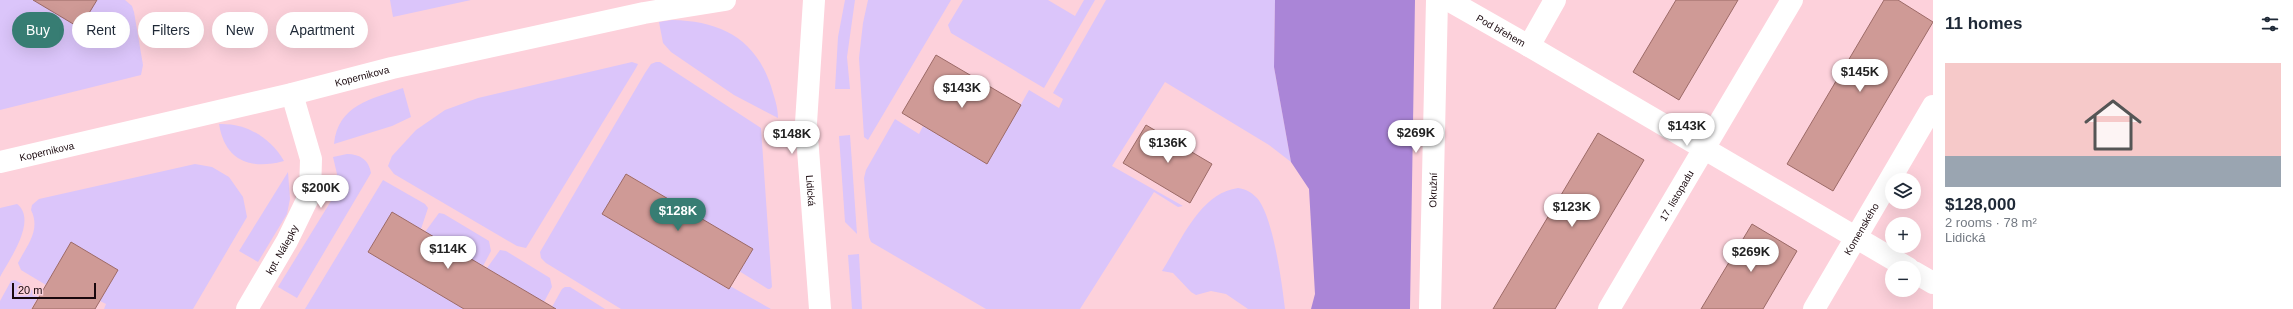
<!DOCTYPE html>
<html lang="en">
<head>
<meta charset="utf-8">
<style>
  :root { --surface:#fff; --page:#f2f2f3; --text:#1f2937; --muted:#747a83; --accent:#377d73 }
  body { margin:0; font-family:Arial,sans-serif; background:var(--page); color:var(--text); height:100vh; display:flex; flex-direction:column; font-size:15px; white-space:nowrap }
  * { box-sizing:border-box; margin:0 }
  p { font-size:13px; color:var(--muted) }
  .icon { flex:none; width:22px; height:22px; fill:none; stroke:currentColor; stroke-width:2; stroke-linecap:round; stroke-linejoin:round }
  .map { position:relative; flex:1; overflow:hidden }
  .drawer { display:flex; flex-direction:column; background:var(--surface); width:360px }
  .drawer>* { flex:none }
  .banner { position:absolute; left:12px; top:12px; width:380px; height:36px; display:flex; gap:8px }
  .buttons { position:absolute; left:1885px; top:173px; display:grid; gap:8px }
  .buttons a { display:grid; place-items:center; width:36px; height:36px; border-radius:50%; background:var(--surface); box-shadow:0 4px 16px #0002; font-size:20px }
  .scale { position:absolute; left:12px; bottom:10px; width:84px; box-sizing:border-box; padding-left:4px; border:2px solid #19080d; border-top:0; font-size:11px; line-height:14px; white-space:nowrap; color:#19080d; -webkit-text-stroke:3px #fdd1db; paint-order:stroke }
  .price { position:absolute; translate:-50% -34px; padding:0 9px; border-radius:14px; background:#fff; color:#222; font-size:13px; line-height:26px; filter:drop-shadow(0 1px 2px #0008) }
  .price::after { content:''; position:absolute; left:50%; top:24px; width:12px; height:9px; margin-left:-6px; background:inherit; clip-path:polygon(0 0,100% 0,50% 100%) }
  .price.on { background:var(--accent); color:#fff }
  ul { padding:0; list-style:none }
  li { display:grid; align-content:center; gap:8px; height:212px; padding:0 12px }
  li span { display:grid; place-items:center; height:124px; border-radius:0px; color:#555 }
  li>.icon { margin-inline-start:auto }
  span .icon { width:72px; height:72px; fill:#fffc; stroke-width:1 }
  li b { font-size:17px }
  h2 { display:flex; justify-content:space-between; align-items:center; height:48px; padding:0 12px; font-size:17px }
  .pill { padding:0 14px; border-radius:18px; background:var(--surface); box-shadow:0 4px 16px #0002; font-size:14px; line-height:36px }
  .pill.on { background:var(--accent); color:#fff }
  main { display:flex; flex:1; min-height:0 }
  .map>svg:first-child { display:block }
  .green { fill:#dbc5fa }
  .forest { fill:#aa85d7 }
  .building { fill:#cf9a96; stroke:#9c6a67 }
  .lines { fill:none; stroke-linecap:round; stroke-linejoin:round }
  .minor { stroke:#fff; stroke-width:22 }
  .tertiary { stroke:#fff; stroke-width:22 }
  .labels { text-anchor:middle; stroke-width:3; stroke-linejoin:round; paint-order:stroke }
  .street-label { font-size:10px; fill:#19080d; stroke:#fdd1db }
</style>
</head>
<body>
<main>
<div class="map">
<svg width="1933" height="309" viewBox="0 0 1933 309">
  <rect width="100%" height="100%" fill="#fdd1db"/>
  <g class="green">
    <path d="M0 0H125L132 6 134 12 143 65 141 75 0 110Z"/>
    <path d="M390 0H471L393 17Z"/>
    <path d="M845 0H855L847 57 850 89H835L838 37Z"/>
    <path d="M868 0H951L868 140 864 137 859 58 863 23Z"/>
    <path d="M963 0H1048L1075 16 1084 0H1095L1044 88 951 33 948 25Z"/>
    <path d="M1106 0H1275L1274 67 1291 162 1269 145 1165 82 1112 166 1183 206 1178 207 1154 192 1080 309H986L871 242 869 237 864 178 866 170 895 119 919 134 923 126 987 164 1029 90 1059 108 1063 99 1053 93Z"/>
    <path d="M672 20C720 21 755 38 771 86 774 97 778 106 778 118L734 95 671 52 663 43 659 22Z"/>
    <path d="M632 62 638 64 636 68 526 248 517 246 394 174 388 166 392 156 416 130 445 110 478 98Z"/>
    <path d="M656 62H660L761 128 772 287 770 289H768L739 271 752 249 627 174 603 214 728 289 730 286 771 309H621L546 263 541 258 540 252 645 73 651 64Z"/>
    <path d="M403 88 411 117 392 126 334 144C338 105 371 99 403 88Z"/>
    <path d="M219 124C246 123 270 137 284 161 250 170 225 161 219 124Z"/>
    <path d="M850 135 857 234 845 222 839 136Z"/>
    <path d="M347 154C360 154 369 160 371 173L297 298 278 287 331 201 337 174 333 157Z"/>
    <path d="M195 164 212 167 229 177 243 197 247 217 193 309H104L106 304 100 301 118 270 71 242 46 285 21 270 18 263C27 245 41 230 31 210L32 205 39 199Z"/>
    <path d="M288 172 290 199 287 214 258 262 239 251Z"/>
    <path d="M383 180 425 204 428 208 421 229 392 212 368 252 464 309H305Z"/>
    <path d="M1238 188C1246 189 1251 192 1257 198 1273 216 1282 283 1285 309H1248L1226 294 1211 291 1196 295 1191 292 1173 273 1162 271C1181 241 1200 193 1238 188Z"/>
    <path d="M17 204C38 220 9 260 0 277V208Z"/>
    <path d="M439 213 444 214 489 241 491 251 483 266 425 232Z"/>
    <path d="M500 250 506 251 550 278 552 287 544 302 487 268Z"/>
    <path d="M859 254 862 309H852L848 255Z"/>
    <path d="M15 280 37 293 36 295 38 297 31 309H0V301L11 281Z"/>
    <path d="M565 287H570L605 309H556L552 307 562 289Z"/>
  </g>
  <path class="forest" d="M1275 0H1415L1410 309H1311L1315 294 1309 189 1291 162 1274 67Z"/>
  <g class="building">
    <path d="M33 0H97L80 28Z"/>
    <path d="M1676 0H1738L1679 100 1633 72Z"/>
    <path d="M1884 0H1898L1933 22 1833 191 1787 164Z"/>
    <path d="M936 55 1021 105 987 164 902 113Z"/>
    <path d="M1146 125 1212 164 1190 203 1123 163Z"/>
    <path d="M1598 133 1644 160 1555 309H1493Z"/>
    <path d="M626 174 753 249 729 289 602 214Z"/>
    <path d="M392 212 483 266 556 309H464L368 252Z"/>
    <path d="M1752 224 1797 251 1763 309H1701Z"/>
    <path d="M71 242 118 270 95 309H32Z"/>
  </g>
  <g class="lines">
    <g class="minor">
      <path id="s1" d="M1448 0 1529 46 1555 0"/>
      <path d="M1529 46 1908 268"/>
      <path id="s2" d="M0 162 292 94 392 68 644 13 725 0"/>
      <path d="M1914 272 1933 283"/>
      <path id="s3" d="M247 309 287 241 310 194 311 159 292 94"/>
      <path id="s4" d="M1430 309 1437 0"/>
      <path id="s5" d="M1609 309 1792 0"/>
      <path id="s6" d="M1814 309 1933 106"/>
    </g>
    <path class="tertiary" id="s7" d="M814 0 806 123 820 309"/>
  </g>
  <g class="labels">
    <g class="street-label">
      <text dy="4" stroke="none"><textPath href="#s1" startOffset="61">Pod břehem</textPath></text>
      <text dy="4" stroke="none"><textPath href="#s2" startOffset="372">Kopernikova</textPath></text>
      <text dy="4" stroke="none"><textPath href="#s2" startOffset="48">Kopernikova</textPath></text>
      <text dy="4" stroke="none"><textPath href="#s7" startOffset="191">Lidická</textPath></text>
      <text dy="4" stroke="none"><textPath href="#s4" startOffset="119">Okružní</textPath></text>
      <text dy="4" stroke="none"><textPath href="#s5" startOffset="132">17. listopadu</textPath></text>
      <text dy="4" stroke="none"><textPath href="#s6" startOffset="93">Komenského</textPath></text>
      <text dy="4" stroke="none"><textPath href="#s3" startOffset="69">kpt. Nálepky</textPath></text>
    </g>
  </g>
</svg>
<div class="buttons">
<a><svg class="icon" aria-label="layers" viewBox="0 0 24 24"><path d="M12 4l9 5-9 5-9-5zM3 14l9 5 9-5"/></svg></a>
<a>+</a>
<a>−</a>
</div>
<div class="scale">20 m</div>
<b class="price" style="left:1860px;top:93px">$145K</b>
<b class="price" style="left:962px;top:109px">$143K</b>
<b class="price" style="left:1687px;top:147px">$143K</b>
<b class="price" style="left:1416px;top:154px">$269K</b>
<b class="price" style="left:792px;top:155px">$148K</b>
<b class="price" style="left:1168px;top:164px">$136K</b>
<b class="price" style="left:321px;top:209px">$200K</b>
<b class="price" style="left:1572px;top:228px">$123K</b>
<b class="price on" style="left:678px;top:232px">$128K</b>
<b class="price" style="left:448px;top:270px">$114K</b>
<b class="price" style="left:1751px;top:273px">$269K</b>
<div class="banner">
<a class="pill on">Buy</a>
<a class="pill">Rent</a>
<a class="pill">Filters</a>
<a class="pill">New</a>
<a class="pill">Apartment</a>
</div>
</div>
<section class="drawer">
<h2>11 homes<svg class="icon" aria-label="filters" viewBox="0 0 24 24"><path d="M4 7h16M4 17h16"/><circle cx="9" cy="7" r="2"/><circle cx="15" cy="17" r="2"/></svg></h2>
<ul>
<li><span style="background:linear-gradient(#f6c9c9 75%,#9aa5b1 0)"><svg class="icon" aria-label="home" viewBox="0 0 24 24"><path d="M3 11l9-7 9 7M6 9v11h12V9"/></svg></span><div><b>$128,000</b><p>2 rooms · 78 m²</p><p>Lidická</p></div></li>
</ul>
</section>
</main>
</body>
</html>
